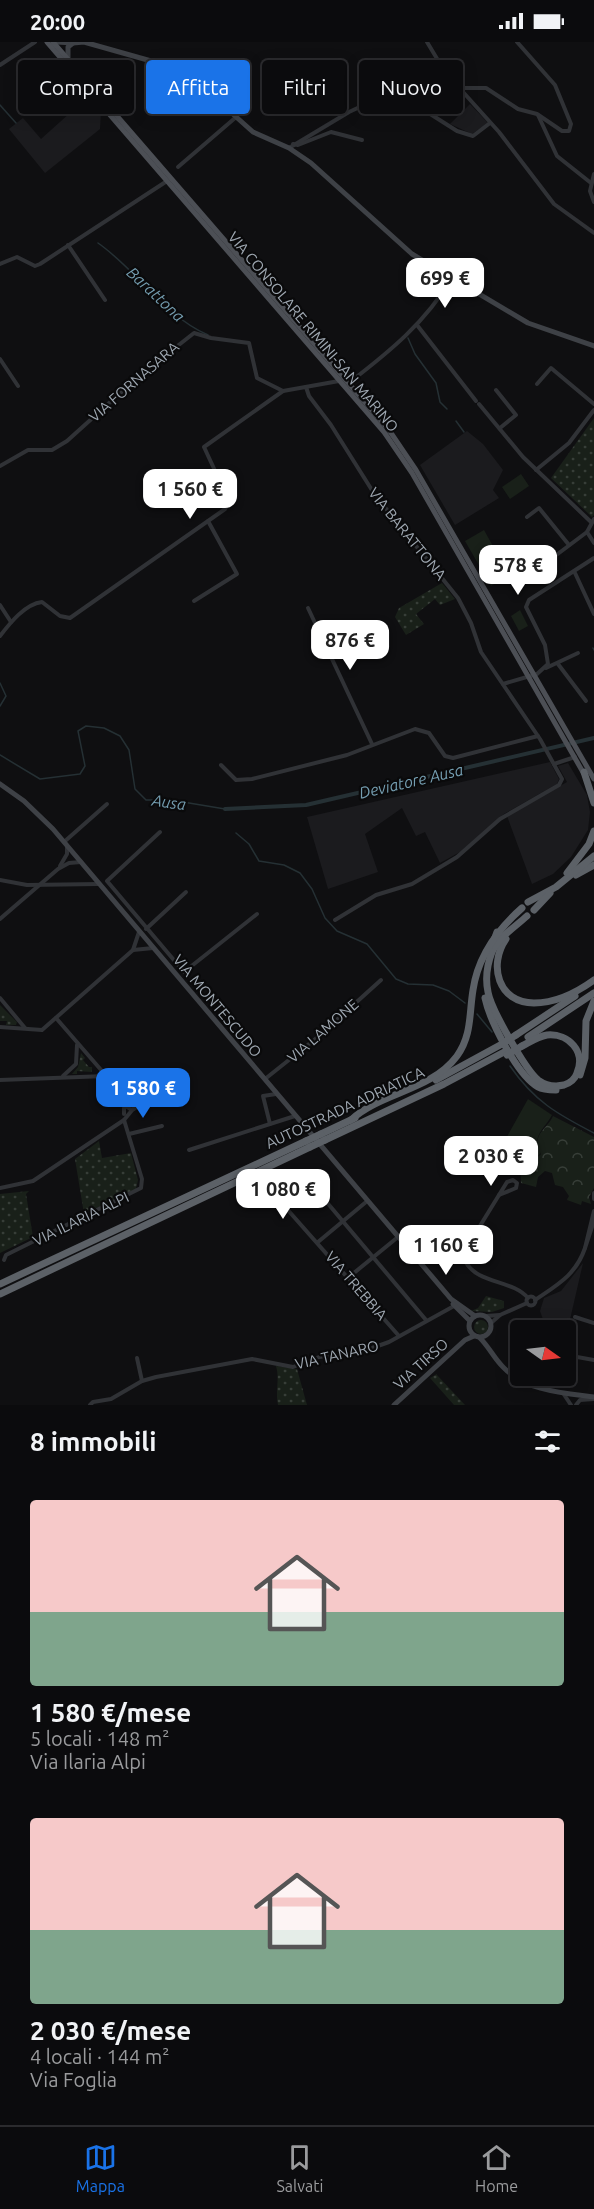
<!DOCTYPE html>
<html lang="it">
<head>
<meta charset="utf-8">
<style>
  :root { --surface:#0b0b0d; --page:#19191b; --text:#f1f3f6; --muted:#9a9b9d; --line:#2b2b2e; --accent:#1a73e8 }
  body { margin:0; font-family:Ubuntu,sans-serif; background:var(--page); color:var(--text); height:100vh; display:flex; flex-direction:column; font-size:22px; white-space:nowrap }
  * { box-sizing:border-box; margin:0 }
  p { font-size:20px; color:var(--muted) }
  .icon { flex:none; width:33px; height:33px; fill:none; stroke:currentColor; stroke-width:2; stroke-linecap:round; stroke-linejoin:round }
  .map { position:relative; height:1363px; overflow:hidden }
  .drawer { display:flex; flex-direction:column; background:var(--surface); flex:1 }
  .drawer>* { flex:none }
  .top-card { position:absolute; left:18px; top:18px; width:558px; height:54px; display:flex; gap:12px }
  .needle { width:39px; rotate:104deg }
  .buttons { position:absolute; left:510px; top:1278px; display:grid; gap:12px }
  .buttons a { display:grid; place-items:center; width:66px; height:66px; border-radius:6px; background:var(--surface); box-shadow:0 3px 15px #0003,0 0 0 2px var(--line); font-size:30px }
  .price { position:absolute; translate:-50% -51px; padding:0 14px; border-radius:12px; background:#fff; color:#222; font-size:20px; line-height:39px; filter:drop-shadow(0 2px 3px #0008) }
  .price::after { content:''; position:absolute; left:50%; top:36px; width:18px; height:14px; margin-left:-9px; background:inherit; clip-path:polygon(0 0,100% 0,50% 100%) }
  .price.on { background:var(--accent); color:#fff }
  ul { padding:0; list-style:none }
  li { display:grid; align-content:center; gap:12px; height:318px; padding:0 30px }
  li span { display:grid; place-items:center; height:186px; border-radius:6px; color:#555 }
  li>.icon { margin-inline-start:auto }
  span .icon { width:108px; height:108px; fill:#fffc; stroke-width:1 }
  li b { font-size:26px }
  h2 { display:flex; justify-content:space-between; align-items:center; height:72px; padding:0 30px; font-size:26px }
  .tag { padding:0 21px; border-radius:6px; background:var(--surface); box-shadow:0 3px 15px #0003,0 0 0 2px var(--line); font-size:21px; line-height:54px }
  .tag.on { background:var(--accent); color:#fff }
  .status { display:flex; justify-content:space-between; align-items:center; height:42px; padding:0 30px; background:var(--surface); direction:ltr }
  .status svg { height:16px; fill:currentColor }
  .menu { display:flex; justify-content:space-around; align-items:center; height:84px; border-top:2px solid var(--line); background:var(--surface); font-size:16px; color:var(--muted) }
  .menu a { display:grid; justify-items:center; gap:3px }
  .menu .on { color:var(--accent) }
  .map>svg:first-child { display:block }
  .built { fill:#1b1b1e }
  .grass { fill:url(#grass-dots) }
  .park { fill:url(#park-crowns) }
  .garden { fill:#192019 }
  .lines { fill:none; stroke-linecap:round; stroke-linejoin:round }
  .stream { stroke:#253034; stroke-width:1.5 }
  .canal { stroke:#253034; stroke-width:4 }
  .street { stroke:#303236; stroke-width:4 }
  .secondary { stroke:#3e4146; stroke-width:5 }
  .primary { stroke:#4c4f55; stroke-width:5 }
  .highway { stroke:#5c6167; stroke-width:7 }
  .highway-bridge { stroke:#5c6167; stroke-width:7 }
  .labels { text-anchor:middle; stroke-width:4.5; stroke-linejoin:round; paint-order:stroke }
  .street-label { font-size:15px; fill:#9fa8b2; stroke:#0a0a0b }
  .water-label { font-size:16px; font-style:italic; fill:#749db0; stroke:#0a0a0b }
</style>
</head>
<body>
<div class="status"><b>20:00</b><svg viewBox="0 0 49 12"><path d="M0 12V9h3v3zM5 12V6h3v6zM10 12V3h3v9zM15 12V0h3v12zM26 1h20v11H26zM47 4h2v5h-2z"/></svg></div>
<div class="map">
<svg width="594" height="1363" viewBox="0 0 594 1363">
  <defs>
    <pattern id="grass-dots" width="8" height="8" patternUnits="userSpaceOnUse" patternTransform="scale(1.5)"><rect width="8" height="8" fill="#192019"/><path d="M2 2h.1M6 6h.1" fill="none" stroke="#373e38" stroke-width="1.8" stroke-linecap="round"/></pattern>
    <pattern id="park-crowns" width="20" height="18" patternUnits="userSpaceOnUse" patternTransform="scale(1.5)"><rect width="20" height="18" fill="#192019"/><path d="M2 6a3 3 0 1 1 6 0M12 15a3 3 0 1 1 6 0" fill="none" stroke="#373e38"/></pattern>
  </defs>
  <rect width="100%" height="100%" fill="#0f0f11"/>
  <g class="built">
    <path d="M92 60 101 70 100 87 45 131 9 87 23 76 41 97 80 62 84 67Z"/>
    <path d="M470 62 488 81 472 92 450 82Z"/>
    <path d="M467 389 483 402 503 428 493 448 499 456 455 483 420 423Z"/>
    <path d="M550 720 559 737 557 742 504 772 460 810 440 821 425 790 416 794 402 766 365 792 378 830 328 847 307 775Z"/>
    <path d="M568 721 587 753 590 770 588 788 571 815 553 832 532 842 507 774 567 740 558 724Z"/>
    <path d="M583 1221 566 1295V1288H542L545 1283 540 1269 544 1256 561 1249Z"/>
  </g>
  <g class="grass">
    <path d="M594 376V473L592 475 551 436Z"/>
    <path d="M442 541 455 557 440 563 435 557 416 572 424 582 406 593 395 575 399 566Z"/>
    <path d="M0 963 17 980 16 983H6L7 979H0Z"/>
    <path d="M81 1011 85 1016 83 1018 89 1025H92V1030L77 1029V1032H72L78 1025Z"/>
    <path d="M99 1099 102 1116 131 1111 138 1138 136 1147 84 1172 75 1117Z"/>
    <path d="M29 1149 26 1152 33 1195 0 1211V1152Z"/>
    <path d="M486 1254 504 1259V1266L492 1270 471 1269 478 1266Z"/>
    <circle cx="481" cy="1285" r="7"/>
    <path d="M276 1324 297 1327 307 1363H278C275 1349 280 1337 276 1324Z"/>
    <path d="M437 1332V1333L465 1363H454L430 1336Z"/>
  </g>
  <path class="park" d="M553 1074 594 1095V1146L589 1155 591 1162 582 1159 581 1163 567 1158 569 1154 563 1145 555 1143 552 1131 545 1129 538 1135 536 1145 521 1141 520 1119 528 1124 541 1112C530 1092 548 1087 553 1074Z"/>
  <g class="garden">
    <path d="M521 432 529 444 510 457 502 445Z"/>
    <path d="M484 488 509 533 491 544 465 499Z"/>
    <path d="M520 568 528 584 519 589 511 574Z"/>
    <path d="M528 1057 552 1073C546 1085 530 1095 541 1111L528 1123 500 1107Z"/>
  </g>
  <g class="lines">
    <g class="stream">
      <path d="M0 63 16 81"/>
      <path d="M98 201C137 228 164 274 208 293"/>
      <path d="M408 296 415 312 436 341 440 360 447 367"/>
      <path d="M456 379 464 390"/>
      <path d="M593 606 594 608"/>
      <path d="M0 641 6 654 0 664"/>
      <path d="M0 713 40 737 80 732 85 724 78 689 86 684 104 686 120 694 129 708 135 747 146 758H171L225 767"/>
      <path d="M236 791 249 802 259 819 284 823 300 831 312 847 325 876 337 889 367 902 396 937 408 942 433 943 449 949 465 961"/>
      <path d="M477 972 492 990"/>
      <path d="M510 1024C534 1059 557 1072 594 1091"/>
    </g>
    <path class="canal" d="M225 767 306 763 594 696"/>
    <g class="street">
      <path d="M427 0 445 30 499 90 554 162 594 191"/>
      <path d="M0 23 35 0"/>
      <path d="M391 24 394 49 457 89 473 94 490 81"/>
      <path d="M459 46H486L518 67 537 72 562 89H569L571 82 555 43 517 0"/>
      <path d="M538 73 557 114 591 141"/>
      <path d="M293 102 298 103 331 90 362 98"/>
      <path d="M289 106 349 70 394 49"/>
      <path d="M178 125 235 76"/>
      <path d="M594 132 590 149 594 160"/>
      <path d="M68 203 105 258"/>
      <path d="M0 222 17 215 35 224 40 222 167 139"/>
      <path d="M417 283 476 359"/>
      <path d="M0 317 18 344"/>
      <path d="M346 339 350 340C389 310 426 280 451 237"/>
      <path d="M537 342 551 326 594 362"/>
      <path d="M306 345 309 354 331 383 375 453 458 556 471 581 481 610 540 697 562 737 559 743 500 777 457 815 412 842 376 853 335 878"/>
      <path d="M496 348 516 373 500 386"/>
      <path d="M479 362 523 415 591 480"/>
      <path d="M0 424 28 408H52L67 399 138 335 194 291 211 296 249 301 257 336 283 349"/>
      <path d="M536 428 569 401 594 368"/>
      <path d="M527 475 539 466 569 503"/>
      <path d="M594 477 587 490 594 501"/>
      <path d="M555 514 587 490"/>
      <path d="M575 531 594 572"/>
      <path d="M194 559 237 532 208 479"/>
      <path d="M0 563 11 580"/>
      <path d="M308 566 372 702"/>
      <path d="M0 594C10 581 25 562 42 560L60 574 70 576 225 467 229 459 204 405 283 349 339 339"/>
      <path d="M558 622 586 659"/>
      <path d="M546 626 578 611"/>
      <path d="M503 642 537 632 548 622 545 603 526 565 529 558 594 516"/>
      <path d="M554 722 575 715"/>
      <path d="M221 723 236 738 252 737 347 713 415 687 429 691 445 714 453 716 538 694"/>
      <path d="M160 790 107 839 184 930 257 872"/>
      <path d="M64 800 107 762"/>
      <path d="M60 824 67 812V804"/>
      <path d="M0 838 27 843 99 842"/>
      <path d="M0 877 58 827 69 821 81 820"/>
      <path d="M146 887 186 850"/>
      <path d="M133 908 153 906"/>
      <path d="M0 956 25 986"/>
      <path d="M56 976 128 1059"/>
      <path d="M0 985 42 988 133 908 139 890"/>
      <path d="M63 1034 76 1022 77 1003"/>
      <path d="M265 1037 319 994 381 938"/>
      <path d="M0 1038 106 1034"/>
      <circle cx="132" cy="1063" r="4.5"/>
      <path d="M124 1072V1066L128 1064"/>
      <path d="M270 1082 263 1054 276 1052"/>
      <path d="M129 1092 162 1084"/>
      <path d="M189 1108 295 1074"/>
      <path d="M303 1132 426 1278"/>
      <path d="M513 1138 517 1141 516 1146 499 1153 507 1140Z"/>
      <path d="M264 1141 399 1294"/>
      <path d="M0 1146 33 1139 124 1078 133 1067"/>
      <path d="M594 1151V1157"/>
      <path d="M499 1153 475 1192 465 1219C478 1243 512 1237 528 1256"/>
      <path d="M594 1169 585 1206 594 1179"/>
      <path d="M318 1200 366 1160"/>
      <path d="M4 1218 6 1213 141 1146 142 1137 124 1078"/>
      <path d="M349 1235 398 1195"/>
      <circle cx="531" cy="1259" r="4.5"/>
      <path d="M535 1258C557 1243 576 1233 585 1206"/>
      <path d="M486 1274 500 1273"/>
      <path d="M575 1275 594 1281"/>
      <path d="M491 1281 500 1273 527 1261"/>
      <path d="M566 1313 594 1318"/>
      <path d="M137 1316 142 1339"/>
      <path d="M563 1351 571 1363"/>
      <path d="M90 1363 93 1360 111 1357 142 1339 156 1335 252 1317 293 1325 319 1315 361 1310 389 1300 454 1264"/>
      <path d="M576 1363 580 1358 594 1357"/>
    </g>
    <g class="secondary">
      <path d="M57 0 73 1"/>
      <path d="M68 16V5L73 1 84 0 176 26 206 48 253 90 289 106 311 121 412 212 528 281 594 304"/>
      <path d="M0 742 24 759 53 787 451 1257 475 1274"/>
      <path d="M453 1262 470 1279"/>
      <circle cx="480" cy="1284" r="11"/>
      <path d="M480 1296C489 1305 494 1316 503 1325 526 1349 563 1351 594 1355"/>
      <path d="M394 1363 465 1298 474 1294"/>
    </g>
    <g class="primary">
      <path d="M47 0 384 390 412 431 584 732"/>
      <path d="M53 0 389 388 416 428 594 737"/>
    </g>
    <g class="highway">
      <path d="M584 730 594 761"/>
      <path d="M567 831 589 802 594 789"/>
      <path d="M576 833 594 823"/>
      <path d="M528 860 556 845 594 814"/>
      <path d="M534 868 550 851"/>
      <path d="M506 897C488 923 498 961 534 961 556 961 576 951 594 938"/>
      <path d="M492 904 497 890"/>
      <path d="M485 956C490 979 517 1033 538 1045 543 1048 550 1048 556 1048"/>
      <path d="M516 993 575 954"/>
      <path d="M528 995 594 951"/>
      <path d="M522 1004C530 1000 537 995 547 993 569 991 586 1010 577 1031 575 1037 570 1041 564 1043 555 1045 545 1043 538 1038 525 1027 491 967 488 950 485 936 487 923 492 910 499 895 515 885 527 874"/>
      <path d="M580 1033 585 1016 586 979 594 959"/>
      <path d="M436 1038 502 1002"/>
      <path d="M351 1078C381 1050 431 1049 457 1014 472 993 469 972 473 948 478 914 497 888 522 866"/>
      <path d="M321 1092 355 1076"/>
      <path d="M325 1098 444 1042 506 1009"/>
      <path d="M0 1242 306 1099"/>
      <path d="M0 1252 310 1105"/>
    </g>
    <g class="highway-bridge">
      <path d="M502 1002 516 993"/>
      <path d="M507 1013 522 1004"/>
      <path d="M306 1099 321 1092"/>
      <path d="M310 1105 325 1098"/>
    </g>
  </g>
  <g class="labels">
    <g class="street-label">
      <text transform="translate(313 290) rotate(50)" y="5">VIA CONSOLARE RIMINI-SAN MARINO</text>
      <text transform="translate(134 340) rotate(-41)" y="5">VIA FORNASARA</text>
      <text transform="translate(407 492) rotate(51)" y="5">VIA BARATTONA</text>
      <text transform="translate(217 964) rotate(50)" y="5">VIA MONTESCUDO</text>
      <text transform="translate(323 989) rotate(-41)" y="5">VIA LAMONE</text>
      <text transform="translate(345 1066) rotate(-25)" y="5">AUTOSTRADA ADRIATICA</text>
      <text transform="translate(81 1177) rotate(-26)" y="5">VIA ILARIA ALPI</text>
      <text transform="translate(356 1244) rotate(49)" y="5">VIA TREBBIA</text>
      <text transform="translate(337 1313) rotate(-13)" y="5">VIA TANARO</text>
      <text transform="translate(421 1322) rotate(-42)" y="5">VIA TIRSO</text>
    </g>
    <g class="water-label">
      <text transform="translate(156 252) rotate(43)" y="6">Barattona</text>
      <text transform="translate(411 739) rotate(-13)" y="6">Deviatore Ausa</text>
      <text transform="translate(169 760) rotate(8)" y="6">Ausa</text>
    </g>
  </g>
</svg>
<div class="buttons">
<a><svg class="needle" viewBox="-14 -14 28 28"><path d="M0-13l5 13h-10z" fill="#e53935"/><path d="M0 13l5-13h-10z" fill="#9a9b9d"/></svg></a>
</div>
<b class="price" style="left:445px;top:267px">699 €</b>
<b class="price" style="left:190px;top:478px">1 560 €</b>
<b class="price" style="left:518px;top:554px">578 €</b>
<b class="price" style="left:350px;top:629px">876 €</b>
<b class="price on" style="left:143px;top:1077px">1 580 €</b>
<b class="price" style="left:491px;top:1145px">2 030 €</b>
<b class="price" style="left:283px;top:1178px">1 080 €</b>
<b class="price" style="left:446px;top:1234px">1 160 €</b>
<div class="top-card">
<a class="tag">Compra</a>
<a class="tag on">Affitta</a>
<a class="tag">Filtri</a>
<a class="tag">Nuovo</a>
</div>
</div>
<section class="drawer">
<h2>8 immobili<svg class="icon" aria-label="filters" viewBox="0 0 24 24"><path d="M4 7h16M4 17h16"/><circle cx="9" cy="7" r="2"/><circle cx="15" cy="17" r="2"/></svg></h2>
<ul>
<li><span style="background:linear-gradient(#f6c9c9 60%,#7fa58c 0)"><svg class="icon" aria-label="home" viewBox="0 0 24 24"><path d="M3 11l9-7 9 7M6 9v11h12V9"/></svg></span><div><b>1 580 €/mese</b><p>5 locali · 148 m²</p><p>Via Ilaria Alpi</p></div></li>
<li><span style="background:linear-gradient(#f6c9c9 60%,#7fa58c 0)"><svg class="icon" aria-label="home" viewBox="0 0 24 24"><path d="M3 11l9-7 9 7M6 9v11h12V9"/></svg></span><div><b>2 030 €/mese</b><p>4 locali · 144 m²</p><p>Via Foglia</p></div></li>
</ul>
</section>
<nav class="menu">
<a class="on"><svg class="icon" aria-label="map" viewBox="0 0 24 24"><path d="M3 6l6-2 6 2 6-2v14l-6 2-6-2-6 2zM9 4v14M15 6v14"/></svg>Mappa</a>
<a><svg class="icon" aria-label="saved" viewBox="0 0 24 24"><path d="M7 4h10v16l-5-4-5 4z"/></svg>Salvati</a>
<a><svg class="icon" aria-label="home" viewBox="0 0 24 24"><path d="M3 11l9-7 9 7M6 9v11h12V9"/></svg>Home</a>
</nav>
</body>
</html>
